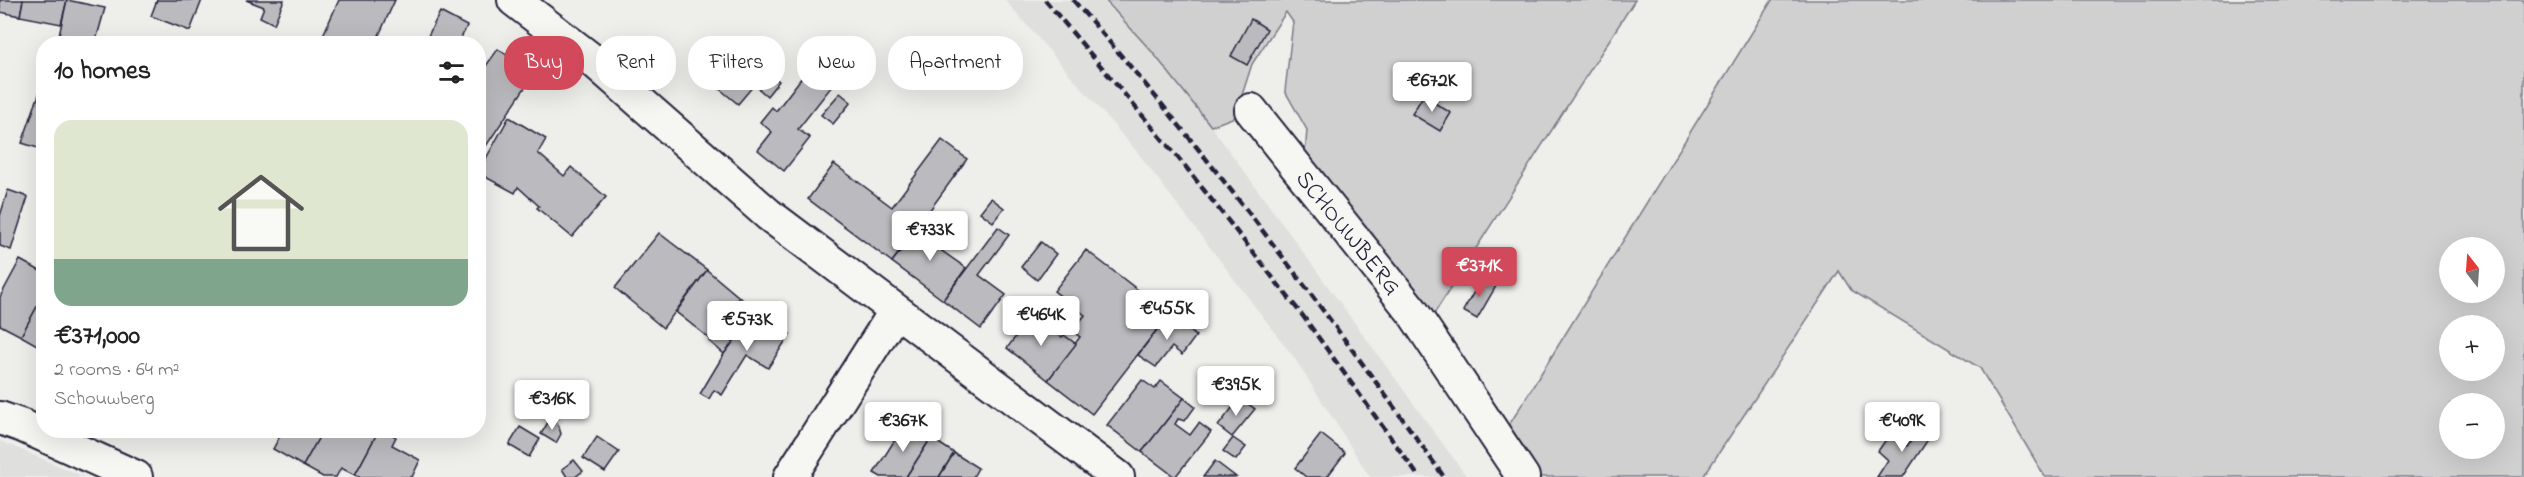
<!DOCTYPE html>
<html lang="en">
<head>
<meta charset="utf-8">
<style>
  :root { --surface:#fff; --page:#f6f6f6; --text:#222; --muted:#767676; --accent:#d1495b }
  body { margin:0; font-family:"Indie Flower",sans-serif; background:var(--page); color:var(--text); height:100vh; display:flex; flex-direction:column; font-size:22px; white-space:nowrap }
  * { box-sizing:border-box; margin:0 }
  p { font-size:20px; color:var(--muted) }
  .icon { flex:none; width:33px; height:33px; fill:none; stroke:currentColor; stroke-width:2; stroke-linecap:round; stroke-linejoin:round }
  .map { position:relative; flex:1; overflow:hidden }
  .panel { position:absolute; left:36px; top:36px; width:450px; height:402px; display:flex; flex-direction:column; background:var(--surface); border-radius:24px; box-shadow:0 6px 24px #0002 }
  .panel>* { flex:none }
  .top-card { position:absolute; left:504px; top:36px; width:570px; height:54px; display:flex; gap:12px }
  .needle { width:39px; rotate:343deg }
  .tools { position:absolute; left:2439px; top:237px; display:grid; gap:12px }
  .tools a { display:grid; place-items:center; width:66px; height:66px; border-radius:50%; background:var(--surface); box-shadow:0 6px 24px #0002; font-size:30px }
  .price { position:absolute; translate:-50% -51px; padding:0 14px; border-radius:6px; background:#fff; color:#222; font-size:20px; line-height:39px; filter:drop-shadow(0 2px 3px #0008) }
  .price::after { content:''; position:absolute; left:50%; top:36px; width:18px; height:14px; margin-left:-9px; background:inherit; clip-path:polygon(0 0,100% 0,50% 100%) }
  .price.selected { background:var(--accent); color:#fff }
  ul { padding:0; list-style:none }
  li { display:grid; align-content:center; gap:12px; height:318px; padding:0 18px }
  li span { display:grid; place-items:center; height:186px; border-radius:18px; color:#555 }
  li>.icon { margin-inline-start:auto }
  span .icon { width:108px; height:108px; fill:#fffc; stroke-width:1 }
  li b { font-size:26px }
  h2 { display:flex; justify-content:space-between; align-items:center; height:72px; padding:0 18px; font-size:26px }
  .pill { padding:0 21px; border-radius:24px; background:var(--surface); box-shadow:0 6px 24px #0002; font-size:21px; line-height:54px }
  .pill.selected { background:var(--accent); color:#fff }
  .map>svg:first-child { display:block }
  .built { fill:#dfdfde }
  .green { fill:#d0d0d1; stroke:#797986; stroke-width:1.5; fill-rule:evenodd }
  .building { fill:#bbbbbf; stroke:#22223b; stroke-width:1.5 }
  .lines { fill:none; stroke-linecap:round; stroke-linejoin:round }
  .minor-casing { stroke:#22223b; stroke-width:36 }
  .minor { stroke:#f6f6f2; stroke-width:32 }
  .rail { stroke:#22223b; stroke-width:4.5; stroke-dasharray:9 4.5; stroke-linecap:butt }
  .labels { text-anchor:middle; stroke-width:5; stroke-linejoin:round; paint-order:stroke }
  .street-label { font-size:24px; fill:#22223b; stroke:#f6f6f2 }
</style>
</head>
<body>
<div class="map">
<svg width="2524" height="477" viewBox="0 0 2524 477">
  <rect width="100%" height="100%" fill="#eeeeeb"/>
  <filter id="ink" filterUnits="userSpaceOnUse"><feTurbulence type="fractalNoise" baseFrequency=".0167" numOctaves="2"/><feDisplacementMap in="SourceGraphic" scale="12" xChannelSelector="R" yChannelSelector="G"/><feConvolveMatrix kernelMatrix="1 2 1 2 8 2 1 2 1" color-interpolation-filters="sRGB"/></filter>
  <g filter="url(#ink)">
    <g class="built">
      <path d="M1005 0H1105L1154 54 1211 126 1467 477H1370L1295 359 1138 153Z"/>
      <path d="M0 441 85 477H0Z"/>
    </g>
    <g class="green">
      <path d="M1105 0H1635L1434 314 1305 154 1307 130 1285 91 1293 22 1286 12 1252 64 1235 117 1211 126 1154 54Z"/>
      <path d="M1772 0H2524V477H2045L1980 368 1851 290 1839 271 1703 477H1537L1506 430ZM2450 248H2494V292H2450ZM2450 326H2494V370H2450ZM2450 404H2494V448H2450Z"/>
    </g>
    <g class="building">
      <path d="M0 0H23L20 16 0 12Z"/>
      <path d="M23 0H67L61 24 20 16Z"/>
      <path d="M67 0 105 8 95 44H57Z"/>
      <path d="M157 0H202L190 31 151 16Z"/>
      <path d="M246 0H284L274 24 260 17 264 7Z"/>
      <path d="M339 0H395L375 44H319Z"/>
      <path d="M440 12 467 26 458 44H424Z"/>
      <path d="M1251 19 1267 29 1247 65 1231 56Z"/>
      <path d="M739 47 779 81 767 96 754 85 738 104 711 82Z"/>
      <path d="M498 49 534 74 478 158V77Z"/>
      <path d="M809 68 832 86 798 129 810 138 784 171 758 150 772 132 760 122 772 107 776 111Z"/>
      <path d="M44 80V150L22 143Z"/>
      <path d="M840 93 851 102 833 124 821 115Z"/>
      <path d="M1423 96 1451 113 1440 131 1412 114Z"/>
      <path d="M509 117 546 139 538 153 564 176 571 167 606 197 572 237 537 208 539 206 518 187 515 193 478 173Z"/>
      <path d="M942 140 967 159 892 262 808 199 834 164 892 207Z"/>
      <path d="M8 190 28 197 11 250 0 246V216Z"/>
      <path d="M991 198 1004 208 993 222 980 212Z"/>
      <path d="M930 224 951 239 942 251 966 268 943 300 892 262 916 231 922 235Z"/>
      <path d="M998 227 1009 235 979 275 1006 295 981 329 943 300Z"/>
      <path d="M659 233 707 270 663 328 615 288Z"/>
      <path d="M1041 242 1056 254 1037 280 1021 267Z"/>
      <path d="M1086 250 1169 314 1092 414 1048 380 1080 337 1072 331 1085 315 1054 291Z"/>
      <path d="M20 260 44 273V294L21 336 0 325V297Z"/>
      <path d="M707 270 739 297 710 339 676 312Z"/>
      <path d="M1482 278 1496 286 1477 319 1463 311Z"/>
      <path d="M44 294V349L21 336Z"/>
      <path d="M739 297 757 311 724 354 709 341Z"/>
      <path d="M757 311 790 334 768 368 747 355 722 395 714 390 709 399 700 394 724 354Z"/>
      <path d="M1033 314 1062 337 1064 335 1076 344 1048 380 1007 348Z"/>
      <path d="M1169 314 1196 336 1182 355 1172 347 1156 367 1138 355Z"/>
      <path d="M1142 380 1155 389 1161 381 1184 398 1142 452 1107 425Z"/>
      <path d="M1184 398 1195 407 1185 421 1178 419 1175 424 1190 435 1199 423 1211 432 1175 477 1142 452Z"/>
      <path d="M1240 398 1255 409 1232 437 1218 426Z"/>
      <path d="M550 419 558 424 561 434 556 443 541 434Z"/>
      <path d="M906 422 931 438 906 477H881L874 473Z"/>
      <path d="M1923 424 1933 432 1903 477H1877L1888 460 1878 451 1890 434 1907 446Z"/>
      <path d="M520 427 540 439 529 457 509 445Z"/>
      <path d="M273 430H323L303 466 273 449 281 434Z"/>
      <path d="M323 430H376L378 432 355 475 341 468 336 477H323L303 466Z"/>
      <path d="M379 430H385L396 437 392 445 420 460 412 477H359L355 475Z"/>
      <path d="M1321 434 1345 453 1327 477H1306L1295 468Z"/>
      <path d="M597 437 619 452 605 472 583 458Z"/>
      <path d="M931 438 954 453 939 477H906Z"/>
      <path d="M1233 438 1246 447 1236 460 1223 451Z"/>
      <path d="M954 453 978 468 973 477H939Z"/>
      <path d="M574 460 583 471 575 477H567L562 469Z"/>
      <path d="M1215 461 1236 477H1203Z"/>
    </g>
    <g class="lines">
      <defs>
        <g id="minor">
          <path d="M514 0 596 63 769 215 1118 477"/>
          <path d="M1251 110 1412 311 1523 477"/>
          <path d="M0 418 23 426 136 477"/>
          <path d="M790 477 895 312"/>
        </g>
      </defs>
      <use href="#minor" class="minor-casing"/>
      <use href="#minor" class="minor"/>
      <g class="rail">
        <path d="M1045 0 1185 166 1303 316 1419 477"/>
        <path d="M1073 0C1206 151 1327 312 1444 477"/>
      </g>
    </g>
  </g>
  <g class="labels">
    <g class="street-label">
      <text transform="translate(1349 232) rotate(51)" y="8">SCHOUWBERG</text>
    </g>
  </g>
</svg>
<div class="tools">
<a><svg class="needle" viewBox="-14 -14 28 28"><path d="M0-13l5 13h-10z" fill="#e53935"/><path d="M0 13l5-13h-10z" fill="#767676"/></svg></a>
<a>+</a>
<a>−</a>
</div>
<b class="price" style="left:1432px;top:113px">€672K</b>
<b class="price" style="left:930px;top:262px">€733K</b>
<b class="price selected" style="left:1479px;top:298px">€371K</b>
<b class="price" style="left:1167px;top:341px">€455K</b>
<b class="price" style="left:1041px;top:347px">€464K</b>
<b class="price" style="left:747px;top:352px">€573K</b>
<b class="price" style="left:1236px;top:417px">€395K</b>
<b class="price" style="left:552px;top:431px">€316K</b>
<b class="price" style="left:903px;top:453px">€367K</b>
<b class="price" style="left:1902px;top:453px">€409K</b>
<div class="top-card">
<a class="pill selected">Buy</a>
<a class="pill">Rent</a>
<a class="pill">Filters</a>
<a class="pill">New</a>
<a class="pill">Apartment</a>
</div>
<section class="panel">
<h2>10 homes<svg class="icon" aria-label="filters" viewBox="0 0 24 24"><path d="M4 7h16M4 17h16"/><circle cx="9" cy="7" r="2"/><circle cx="15" cy="17" r="2"/></svg></h2>
<ul>
<li><span style="background:linear-gradient(#dfe7d0 75%,#7fa58c 0)"><svg class="icon" aria-label="home" viewBox="0 0 24 24"><path d="M3 11l9-7 9 7M6 9v11h12V9"/></svg></span><div><b>€371,000</b><p>2 rooms · 64 m²</p><p>Schouwberg</p></div></li>
</ul>
</section>
</div>
</body>
</html>
